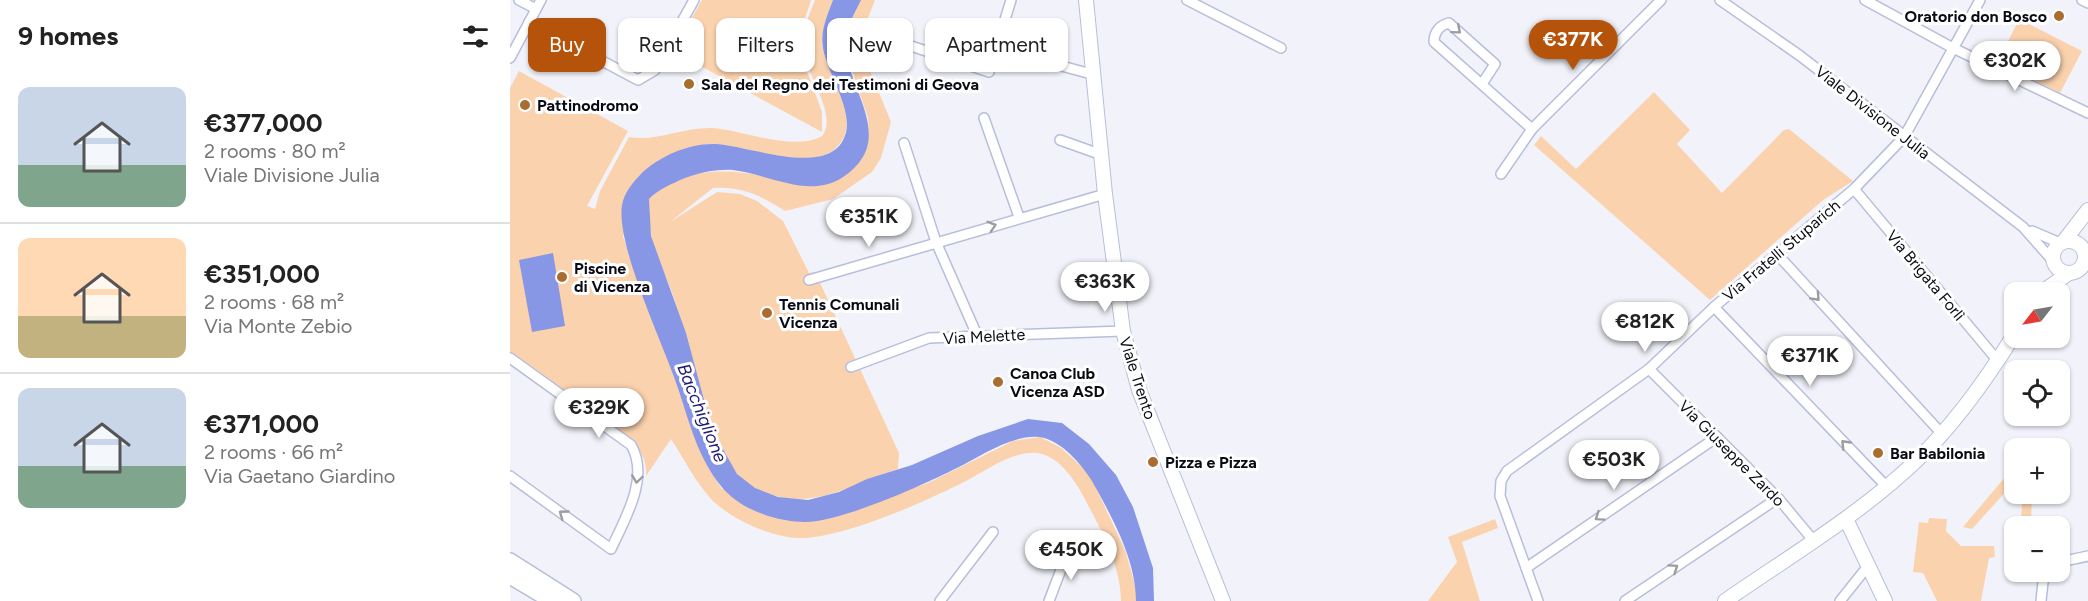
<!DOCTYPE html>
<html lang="en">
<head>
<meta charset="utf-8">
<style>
  :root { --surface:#fff; --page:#f6f6f6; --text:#222; --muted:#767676; --line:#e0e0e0; --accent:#b45309 }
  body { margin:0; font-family:Figtree,sans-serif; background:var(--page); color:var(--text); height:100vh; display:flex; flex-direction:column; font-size:22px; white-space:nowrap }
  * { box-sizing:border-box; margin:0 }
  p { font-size:20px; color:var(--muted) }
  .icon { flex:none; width:33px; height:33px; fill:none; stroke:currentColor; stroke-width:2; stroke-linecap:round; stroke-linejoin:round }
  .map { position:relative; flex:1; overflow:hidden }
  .side { display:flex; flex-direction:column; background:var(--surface); width:510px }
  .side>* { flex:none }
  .top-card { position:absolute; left:18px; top:18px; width:570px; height:54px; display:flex; gap:12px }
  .needle { width:39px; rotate:239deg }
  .tools { position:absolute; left:1494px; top:282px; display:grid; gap:12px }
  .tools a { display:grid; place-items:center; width:66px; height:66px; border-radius:12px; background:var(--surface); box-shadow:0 2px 4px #0004; font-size:30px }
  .price { position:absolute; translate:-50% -51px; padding:0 14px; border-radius:21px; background:#fff; color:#222; font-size:20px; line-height:39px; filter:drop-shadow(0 2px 3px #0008) }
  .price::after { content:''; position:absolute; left:50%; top:36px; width:18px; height:14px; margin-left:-9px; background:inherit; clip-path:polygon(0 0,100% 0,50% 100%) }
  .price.active { background:var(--accent); color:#fff }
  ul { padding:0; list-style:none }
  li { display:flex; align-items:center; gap:18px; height:150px; padding:0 18px }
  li+li { border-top:2px solid var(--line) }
  li span { display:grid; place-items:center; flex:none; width:168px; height:120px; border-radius:12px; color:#555 }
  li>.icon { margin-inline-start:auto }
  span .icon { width:72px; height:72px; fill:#fffc; stroke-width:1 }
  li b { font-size:26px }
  h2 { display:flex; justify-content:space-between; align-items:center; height:72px; padding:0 18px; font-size:26px }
  .tag { padding:0 21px; border-radius:12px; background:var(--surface); box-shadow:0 2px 4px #0004; font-size:21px; line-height:54px }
  .tag.active { background:var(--accent); color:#fff }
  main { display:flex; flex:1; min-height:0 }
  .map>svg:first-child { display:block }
  .green { fill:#fbd2ae }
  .water { fill:#8797e6 }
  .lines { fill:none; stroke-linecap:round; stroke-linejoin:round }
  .street-casing { stroke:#b7bedb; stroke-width:12 }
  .secondary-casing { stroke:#b7bedb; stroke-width:16 }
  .primary-casing { stroke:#b7bedb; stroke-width:18 }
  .street { stroke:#fff; stroke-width:9 }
  .secondary { stroke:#fff; stroke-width:14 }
  .primary { stroke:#fff; stroke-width:15 }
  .oneway { stroke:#9d9da1 }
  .poi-dot { fill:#a96d30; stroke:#fff; stroke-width:2 }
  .labels { text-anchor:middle; stroke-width:6; stroke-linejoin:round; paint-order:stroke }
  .poi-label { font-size:16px; font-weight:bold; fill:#090b15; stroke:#fff; text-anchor:start }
  .street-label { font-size:16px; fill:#090b15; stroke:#fff }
  .water-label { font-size:18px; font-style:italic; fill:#1e1a75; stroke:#fff }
</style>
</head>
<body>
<main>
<section class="side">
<h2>9 homes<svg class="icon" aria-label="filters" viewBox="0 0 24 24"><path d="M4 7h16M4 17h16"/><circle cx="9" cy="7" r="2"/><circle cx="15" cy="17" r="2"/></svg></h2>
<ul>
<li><span style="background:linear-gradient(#c9d6e8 65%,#7fa58c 0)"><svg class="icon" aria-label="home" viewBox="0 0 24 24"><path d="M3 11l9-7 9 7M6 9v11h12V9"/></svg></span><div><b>€377,000</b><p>2 rooms · 80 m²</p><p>Viale Divisione Julia</p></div></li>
<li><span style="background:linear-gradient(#ffd9b3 65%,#c2b280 0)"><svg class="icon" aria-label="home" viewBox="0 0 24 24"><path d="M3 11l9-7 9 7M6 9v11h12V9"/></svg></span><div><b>€351,000</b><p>2 rooms · 68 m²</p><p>Via Monte Zebio</p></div></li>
<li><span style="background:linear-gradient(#c9d6e8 65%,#7fa58c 0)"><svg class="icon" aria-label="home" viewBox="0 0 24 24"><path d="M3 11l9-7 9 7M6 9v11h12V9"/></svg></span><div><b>€371,000</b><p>2 rooms · 66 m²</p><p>Via Gaetano Giardino</p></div></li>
</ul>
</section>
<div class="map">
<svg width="1578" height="601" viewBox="0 0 1578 601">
  <rect width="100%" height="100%" fill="#f2f3fa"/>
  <g class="green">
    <path d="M192 0H301L287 44 312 112V132L163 51Z"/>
    <path d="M305 0H323C317 16 310 31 313 49 318 79 354 121 326 148 300 172 238 146 205 144 195 143 184 148 174 150L113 236C127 278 144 319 159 362 175 406 185 449 212 489L324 516 420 482 503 441 530 437 550 447 579 473 615 550 626 588V601H611C611 569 594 535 579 507 569 487 552 456 527 453 504 450 475 471 456 481 412 503 345 533 297 538 267 540 223 521 202 500 186 483 174 459 161 439L136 476C137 459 131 451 119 439L0 354V88L9 71 118 131 77 206 85 209 90 191 119 137C146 142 173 127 202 128 234 130 283 152 312 136 330 114 290 66 292 41 293 28 300 13 305 0Z"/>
    <path d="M350 0H365L351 36 354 56 381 122 371 158 362 172 323 199 275 211C252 196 232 186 203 188L160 222 207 192 230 194 247 201 273 221 299 273 305 272 389 453 388 469C349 481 309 508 266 496 252 493 237 485 227 474 197 441 179 345 164 299 158 278 145 257 141 235 139 223 139 210 139 199 178 161 233 169 280 183L359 138 358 118 335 49 336 33Z"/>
    <path d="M1509 19 1572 51 1550 93 1488 62Z"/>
    <path d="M1144 92 1180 130 1167 144 1212 193 1274 130 1279 129 1343 181 1313 200 1200 300 1024 145 1031 136 1066 169Z"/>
    <path d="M1501 470 1504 473 1500 487 1462 529 1453 527Z"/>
    <path d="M1507 494H1522L1521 525 1511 526 1512 499Z"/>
    <path d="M1419 518 1437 519 1436 531 1451 546H1484L1485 557 1479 558 1471 601H1427L1413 573 1403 572 1409 522 1418 523Z"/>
    <path d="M985 519 988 528 952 542 970 601H918L947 562 938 537Z"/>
  </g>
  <g class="water">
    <path d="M323 0H351C344 15 334 30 335 47 340 94 389 142 330 179 298 198 257 174 223 170 205 169 187 173 170 180 158 186 149 189 139 199L141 236 176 333 197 411 210 444 227 474 245 488 268 497 298 500 329 492 357 479 402 465 468 436 518 419 552 423 579 444 606 475 623 507 643 568 644 601H626C626 562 605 523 587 490 577 470 553 440 529 437 501 435 471 456 447 468 413 485 331 522 295 522 266 522 229 509 211 486 185 454 178 415 164 377 150 337 106 244 112 205 114 193 123 182 131 174 149 156 180 143 205 144 237 145 317 178 334 138 346 113 317 74 313 48 310 31 317 16 323 0Z"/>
    <path d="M43 253 55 326 22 332 9 260Z"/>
  </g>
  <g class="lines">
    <defs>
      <g id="street">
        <path d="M9 0 26 9"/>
        <path d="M677 0 771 48"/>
        <path d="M1210 0 1289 55 1513 227 1543 261"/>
        <path d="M1355 0 1443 48 1578 113"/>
        <path d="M1572 0 1578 3"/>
        <path d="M19 22 128 80 145 70 184 0"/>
        <path d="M353 30 479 72 501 0"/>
        <path d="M485 48 585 75"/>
        <path d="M0 58 31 0"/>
        <path d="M972 84 985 64 939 23C930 25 924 32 924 42L1022 129 1151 0"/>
        <path d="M474 118 509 217"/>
        <path d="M550 140 592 155"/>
        <path d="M394 143 426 242 467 335"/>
        <path d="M991 174 1022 129"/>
        <path d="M1344 189 1488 361"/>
        <path d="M1522 231 1550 243"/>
        <path d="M1267 254 1432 434"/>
        <path d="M299 280 595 194"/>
        <path d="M1204 307 1376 486"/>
        <path d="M0 358 121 445C140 477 115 519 101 549L0 476"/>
        <path d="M341 367 419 338 613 331"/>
        <path d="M1139 369 1268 498 1303 540"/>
        <path d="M1550 562 1578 556"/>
        <path d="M1016 568 1207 437"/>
        <path d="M430 601 483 532"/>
        <path d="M539 601 558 551"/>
        <path d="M1028 601 990 496 991 481 997 471 1139 369 1204 307 1344 189 1394 137 1470 0"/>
        <path d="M1115 601 1268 498"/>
        <path d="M1330 601 1358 566"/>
        <path d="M1531 601 1533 582 1537 572"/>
      </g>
      <g id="secondary">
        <path d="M576 0 595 194 613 331 629 390 713 601"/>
        <circle cx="1559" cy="257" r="16"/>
        <path d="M1554 241 1578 210"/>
        <path d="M1532 292 1559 273"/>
        <path d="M1336 519 1375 601"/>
        <path d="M1215 601C1280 556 1349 515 1406 461 1445 424 1476 380 1504 335"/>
      </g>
      <g id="primary">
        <path d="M0 561 63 601"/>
        <path d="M0 576 42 601"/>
      </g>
    </defs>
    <use href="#street" class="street-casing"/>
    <use href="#secondary" class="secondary-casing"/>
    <use href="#primary" class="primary-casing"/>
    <use href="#street" class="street"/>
    <use href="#secondary" class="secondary"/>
    <use href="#primary" class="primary"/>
  </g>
  <defs><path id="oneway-chevron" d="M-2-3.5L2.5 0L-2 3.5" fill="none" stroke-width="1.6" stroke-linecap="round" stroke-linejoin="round" transform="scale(1.5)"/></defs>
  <g class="oneway">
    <use href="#oneway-chevron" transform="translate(947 30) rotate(40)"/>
    <use href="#oneway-chevron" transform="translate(482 226) rotate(-17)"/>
    <use href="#oneway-chevron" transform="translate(1306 297) rotate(47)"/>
    <use href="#oneway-chevron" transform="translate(1335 444) rotate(-134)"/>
    <use href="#oneway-chevron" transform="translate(127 479) rotate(98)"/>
    <use href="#oneway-chevron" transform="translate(53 514) rotate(-144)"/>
    <use href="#oneway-chevron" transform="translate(1089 517) rotate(146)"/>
    <use href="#oneway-chevron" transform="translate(1164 568) rotate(-34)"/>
  </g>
  <g class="poi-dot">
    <circle cx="1549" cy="16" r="6"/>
    <circle cx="179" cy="84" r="6"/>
    <circle cx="15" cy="105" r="6"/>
    <circle cx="52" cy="277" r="6"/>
    <circle cx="257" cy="313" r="6"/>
    <circle cx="488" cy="382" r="6"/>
    <circle cx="1368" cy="453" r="6"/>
    <circle cx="643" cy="462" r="6"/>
  </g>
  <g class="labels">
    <g class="poi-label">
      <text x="1537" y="22" text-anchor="end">Oratorio don Bosco</text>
      <text x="191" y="90">Sala del Regno dei Testimoni di Geova</text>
      <text x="27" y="111">Pattinodromo</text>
      <text x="64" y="274">Piscine<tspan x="64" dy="18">di Vicenza</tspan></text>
      <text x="269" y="310">Tennis Comunali<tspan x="269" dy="18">Vicenza</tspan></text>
      <text x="500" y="379">Canoa Club<tspan x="500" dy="18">Vicenza ASD</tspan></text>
      <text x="1380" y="459">Bar Babilonia</text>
      <text x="655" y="468">Pizza e Pizza</text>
    </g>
    <g class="street-label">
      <text transform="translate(1363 112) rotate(38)" y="6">Viale Divisione Julia</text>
      <text transform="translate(1271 250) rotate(-40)" y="6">Via Fratelli Stuparich</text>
      <text transform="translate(1416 275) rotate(50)" y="6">Via Brigata Forlì</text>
      <text transform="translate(474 336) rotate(-3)" y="6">Via Melette</text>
      <text transform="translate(628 378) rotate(72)" y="6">Viale Trento</text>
      <text transform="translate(1222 453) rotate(45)" y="6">Via Giuseppe Zardo</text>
    </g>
    <g class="water-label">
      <text transform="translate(192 413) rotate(68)" y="6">Bacchiglione</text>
    </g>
  </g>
</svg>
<div class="tools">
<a><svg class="needle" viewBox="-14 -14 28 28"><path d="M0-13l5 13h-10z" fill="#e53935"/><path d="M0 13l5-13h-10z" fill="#767676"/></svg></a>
<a><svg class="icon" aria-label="locate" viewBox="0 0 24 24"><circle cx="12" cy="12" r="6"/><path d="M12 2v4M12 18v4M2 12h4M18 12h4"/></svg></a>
<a>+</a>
<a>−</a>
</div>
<b class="price active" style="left:1063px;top:71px">€377K</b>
<b class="price" style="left:1505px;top:92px">€302K</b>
<b class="price" style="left:359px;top:248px">€351K</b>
<b class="price" style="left:595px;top:313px">€363K</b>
<b class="price" style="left:1135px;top:353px">€812K</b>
<b class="price" style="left:1300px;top:387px">€371K</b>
<b class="price" style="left:89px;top:439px">€329K</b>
<b class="price" style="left:1104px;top:491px">€503K</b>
<b class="price" style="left:561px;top:581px">€450K</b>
<div class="top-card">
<a class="tag active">Buy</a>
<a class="tag">Rent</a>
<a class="tag">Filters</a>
<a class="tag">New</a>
<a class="tag">Apartment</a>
</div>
</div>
</main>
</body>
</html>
